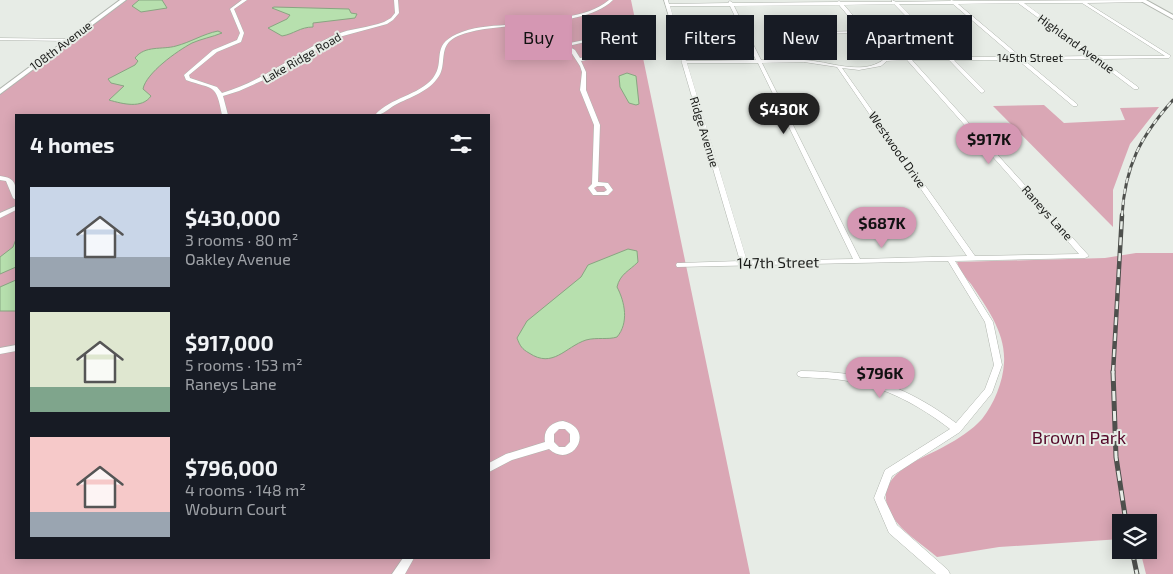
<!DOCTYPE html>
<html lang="en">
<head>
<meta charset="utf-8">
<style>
  :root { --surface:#171b24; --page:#20242c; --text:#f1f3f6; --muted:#9ea1a6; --accent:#d597b3 }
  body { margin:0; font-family:"Exo 2",sans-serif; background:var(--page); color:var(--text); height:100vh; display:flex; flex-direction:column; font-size:19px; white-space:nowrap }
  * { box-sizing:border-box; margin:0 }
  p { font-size:16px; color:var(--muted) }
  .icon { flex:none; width:28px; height:28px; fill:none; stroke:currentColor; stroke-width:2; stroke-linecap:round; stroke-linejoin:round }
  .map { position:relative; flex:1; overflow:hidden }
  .drawer { position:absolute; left:15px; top:114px; width:475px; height:445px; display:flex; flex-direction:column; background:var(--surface); border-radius:0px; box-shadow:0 2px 12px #0003 }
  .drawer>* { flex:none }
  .banner { position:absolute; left:505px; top:15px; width:475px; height:45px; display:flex; gap:10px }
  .buttons { position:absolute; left:1112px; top:514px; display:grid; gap:10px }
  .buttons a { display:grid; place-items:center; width:45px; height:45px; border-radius:0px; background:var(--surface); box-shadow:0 2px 12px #0003; font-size:25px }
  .price { position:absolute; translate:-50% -42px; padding:0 11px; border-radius:18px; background:var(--accent); color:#111; font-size:16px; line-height:32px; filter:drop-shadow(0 1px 2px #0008) }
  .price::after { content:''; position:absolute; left:50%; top:30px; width:15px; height:11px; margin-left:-8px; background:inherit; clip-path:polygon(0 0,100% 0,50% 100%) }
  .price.current { background:#222; color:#fff }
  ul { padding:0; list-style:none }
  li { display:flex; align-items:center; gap:15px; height:125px; padding:0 15px }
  li span { display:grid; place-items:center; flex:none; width:140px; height:100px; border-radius:0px; color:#555 }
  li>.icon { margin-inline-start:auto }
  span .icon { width:60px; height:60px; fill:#fffc; stroke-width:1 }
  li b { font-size:21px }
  h2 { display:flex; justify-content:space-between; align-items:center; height:60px; padding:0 15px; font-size:21px }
  .tag { padding:0 18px; border-radius:0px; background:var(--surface); box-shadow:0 2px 12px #0003; font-size:18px; line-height:45px }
  .tag.current { background:var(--accent); color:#111 }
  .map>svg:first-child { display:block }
  .green { fill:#daa7b5; fill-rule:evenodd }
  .water { fill:#b7e0ae; stroke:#88a581 }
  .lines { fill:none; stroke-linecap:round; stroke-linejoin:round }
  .minor-casing { stroke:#b0b5ae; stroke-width:1 }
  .tertiary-casing { stroke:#b0b5ae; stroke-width:2 }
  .minor { fill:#fff; fill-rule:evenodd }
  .tertiary { fill:#fff; fill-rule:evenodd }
  .rail-far2-casing { stroke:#4e504d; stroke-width:3 }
  .rail-far1-casing { stroke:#4e504d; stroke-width:4.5 }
  .rail-casing { stroke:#4e504d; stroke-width:5 }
  .rail-far2 { stroke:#e7ece6; stroke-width:2; stroke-dasharray:5.5; stroke-linecap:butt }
  .rail-far1 { stroke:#e7ece6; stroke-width:2.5; stroke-dasharray:8; stroke-linecap:butt }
  .rail { stroke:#e7ece6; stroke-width:3; stroke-dasharray:10; stroke-linecap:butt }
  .labels { text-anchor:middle; stroke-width:4; stroke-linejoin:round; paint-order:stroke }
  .far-street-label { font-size:12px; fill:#1a1b19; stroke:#e7ece6 }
  .street-label { font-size:15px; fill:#1a1b19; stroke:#e7ece6 }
  .near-park-label { font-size:18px; fill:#540829; stroke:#e7ece6 }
</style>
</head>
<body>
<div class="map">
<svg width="1173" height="574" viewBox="0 0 1173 574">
  <rect width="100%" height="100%" fill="#e7ece6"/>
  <g class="green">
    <path d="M124 0H631L750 574H0V92ZM16 115H489V558H16Z"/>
    <path d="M1044 105 1064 123 1125 120 1120 108 1159 107 1130 144 1124 160 1113 190V227L993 106Z"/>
    <path d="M1136 253H1173V574H1146L1140 550H1149V522H1121V539L999 547 937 557C922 544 903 533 892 516 868 476 920 460 945 446 958 439 972 430 982 419 994 404 1003 382 1004 363 1006 333 987 308 971 284 966 278 959 270 957 262L1105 258Z"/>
  </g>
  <g class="water">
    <path d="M139 0H162L167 8 141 12 132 6Z"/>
    <path d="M274 7 349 9 351 13 357 14 355 18 313 23V27C300 27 294 34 282 36L268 28 287 19 290 15 272 8Z"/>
    <path d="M218 31 222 33C212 37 201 39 192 43 177 51 146 73 143 89L151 96C142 109 123 104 109 100L124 86 111 83 108 79 135 65 138 61 135 58C145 45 162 50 176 46 191 42 203 34 218 31Z"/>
    <path d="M627 73 636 76 639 104 636 105 629 103 620 87 619 76Z"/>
    <path d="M16 239V267L0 274V257L13 247Z"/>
    <path d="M628 249 637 251 638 262C629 271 620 274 617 287 625 302 629 323 617 337 608 340 597 337 586 340 565 347 553 369 529 353 522 349 520 346 517 338L527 321 581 277 588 265Z"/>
    <path d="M16 280V311H0V287Z"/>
  </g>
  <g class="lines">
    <defs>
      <g id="minor">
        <path d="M242 0H247L234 9 244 33 241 42 217 52 189 75 190 78 217 87 222 93C266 80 295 53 335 35 351 28 368 28 384 22L391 18 395 13 394 0H398L399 13 393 20 387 24 339 37 268 78 239 91 223 96 228 115H222C216 83 214 90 186 80L184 75 213 50 237 40 240 33 230 9Z"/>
        <path d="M609 0H613C595 18 560 20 536 24L542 29 565 44 594 38 626 37 628 38 626 39 594 40 568 46 575 50 580 58 617 52 619 53 581 61 586 72V90L600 125 598 182 608 183 613 190 608 195H593L588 188 592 184 594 125 580 90 582 72 580 66 571 52 538 31 532 24C511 27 466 27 450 41 440 50 446 65 439 76 429 92 410 97 395 105 388 109 383 115 375 115 391 97 418 96 433 78 446 61 430 46 457 34 472 27 490 26 506 25 527 22 546 20 566 17 582 14 597 10 609 0ZM597 186H604L607 190 604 192H597L594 188Z"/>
        <path d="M664 0H668L669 4 729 3 728 2 730 1 733 3 837 2 839 1 841 2H892V0L896 2 950 1 951 0 955 1 1145 0 1146 1 1144 2 1087 3 1171 56 1169 58 1100 59 1138 87V89H1134L1094 59 1024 60 1077 104V106H1073L1018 60H954L985 91 982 93 980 92 949 60H912L1089 256 1085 258 955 261 993 322 1002 365 992 393 960 432 892 476 884 498 897 525 948 570 950 574H936L889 533 874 498 885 470 950 429C920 406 886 387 848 381 832 378 817 378 801 377L798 376 797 374 798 372 801 371C817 371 832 372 848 374 887 380 924 399 956 423L985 389 994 365 985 322 948 261 677 267 676 265 677 263H680L740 261 682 63 681 62 682 61ZM1018 3 1090 56 1021 57 958 4ZM1024 3H1082L1165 56H1096ZM894 4 946 57 888 59 883 50 844 5ZM899 4H953L1015 57H951ZM839 5 861 31 816 32 814 33V34L864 33 879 52 883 60C861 76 829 61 804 60 790 59 775 60 761 60L734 6ZM670 6H730L756 60 686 61ZM907 60 1079 254 975 256 842 68 859 70 881 66 887 61ZM804 62 837 67 967 256 860 259 762 63ZM687 63H758L853 259 747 261Z"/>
        <path d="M0 38 70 39 72 40 70 41 0 40Z"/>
        <path d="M0 176C16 178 16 184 16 200L13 198 6 181 0 180Z"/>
        <path d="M16 206V210L0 218V213Z"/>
        <path d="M16 345V351L0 354V348Z"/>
        <path d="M563 421C597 429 572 470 549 449L512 460 489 472V463L506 454 545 442C543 430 551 422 563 421ZM559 429H565L570 434V442L565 447H559L554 442V434Z"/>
        <path d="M403 558H414L405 574H392Z"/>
      </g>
      <g id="tertiary">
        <path d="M120 0H126L0 94V89Z"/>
        <path d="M1139 0H1146L1173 15V19Z"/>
      </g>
    </defs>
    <use href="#minor" class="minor-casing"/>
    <use href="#tertiary" class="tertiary-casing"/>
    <use href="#minor" class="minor"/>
    <use href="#tertiary" class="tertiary"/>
    <defs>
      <path id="rail-far2" d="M1122 216C1125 166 1140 137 1173 100"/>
      <path id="rail-far1" d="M1113 373 1122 215"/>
      <g id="rail">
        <path d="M1113 371 1116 457 1126 522"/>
        <path d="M1132 550 1137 574"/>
      </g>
    </defs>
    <use href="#rail-far2" class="rail-far2-casing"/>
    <use href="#rail-far1" class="rail-far1-casing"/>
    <use href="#rail" class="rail-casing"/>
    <use href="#rail-far2" class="rail-far2"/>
    <use href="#rail-far1" class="rail-far1"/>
    <use href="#rail" class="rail"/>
  </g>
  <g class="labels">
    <g class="far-street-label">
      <text transform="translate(1076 44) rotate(36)" y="4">Highland Avenue</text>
      <text transform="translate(61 46) rotate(-37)" y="4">108th Avenue</text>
      <text transform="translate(302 58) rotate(-30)" y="4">Lake Ridge Road</text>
      <text x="1030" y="62">145th Street</text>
      <text transform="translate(704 132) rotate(73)" y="4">Ridge Avenue</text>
      <text transform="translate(897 150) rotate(55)" y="4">Westwood Drive</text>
      <text transform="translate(1047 213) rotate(48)" y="4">Raneys Lane</text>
    </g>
    <g class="street-label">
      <text transform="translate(778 263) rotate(-1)" y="5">147th Street</text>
    </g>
    <g class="near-park-label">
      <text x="1079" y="444">Brown Park</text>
    </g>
  </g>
</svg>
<div class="buttons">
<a><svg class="icon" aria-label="layers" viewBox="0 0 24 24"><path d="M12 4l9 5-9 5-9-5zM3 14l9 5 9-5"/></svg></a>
</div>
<b class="price current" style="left:784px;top:135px">$430K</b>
<b class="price" style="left:989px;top:165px">$917K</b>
<b class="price" style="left:882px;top:249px">$687K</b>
<b class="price" style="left:880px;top:399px">$796K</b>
<div class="banner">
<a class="tag current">Buy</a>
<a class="tag">Rent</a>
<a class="tag">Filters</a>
<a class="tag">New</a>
<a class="tag">Apartment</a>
</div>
<section class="drawer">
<h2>4 homes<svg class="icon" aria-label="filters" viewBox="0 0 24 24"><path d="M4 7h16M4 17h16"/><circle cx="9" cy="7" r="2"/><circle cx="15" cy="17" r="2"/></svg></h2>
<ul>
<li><span style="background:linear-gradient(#c9d6e8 70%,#9aa5b1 0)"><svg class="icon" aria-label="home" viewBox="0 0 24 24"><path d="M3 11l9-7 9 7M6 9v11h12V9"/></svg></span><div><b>$430,000</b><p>3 rooms · 80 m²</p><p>Oakley Avenue</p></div></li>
<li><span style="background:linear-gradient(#dfe7d0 75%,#7fa58c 0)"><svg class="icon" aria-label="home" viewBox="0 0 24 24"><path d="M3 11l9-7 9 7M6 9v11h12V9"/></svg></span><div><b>$917,000</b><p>5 rooms · 153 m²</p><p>Raneys Lane</p></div></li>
<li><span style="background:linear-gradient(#f6c9c9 75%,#9aa5b1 0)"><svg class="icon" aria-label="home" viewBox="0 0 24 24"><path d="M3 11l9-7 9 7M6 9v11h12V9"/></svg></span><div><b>$796,000</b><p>4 rooms · 148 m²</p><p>Woburn Court</p></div></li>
</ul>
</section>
</div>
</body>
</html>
